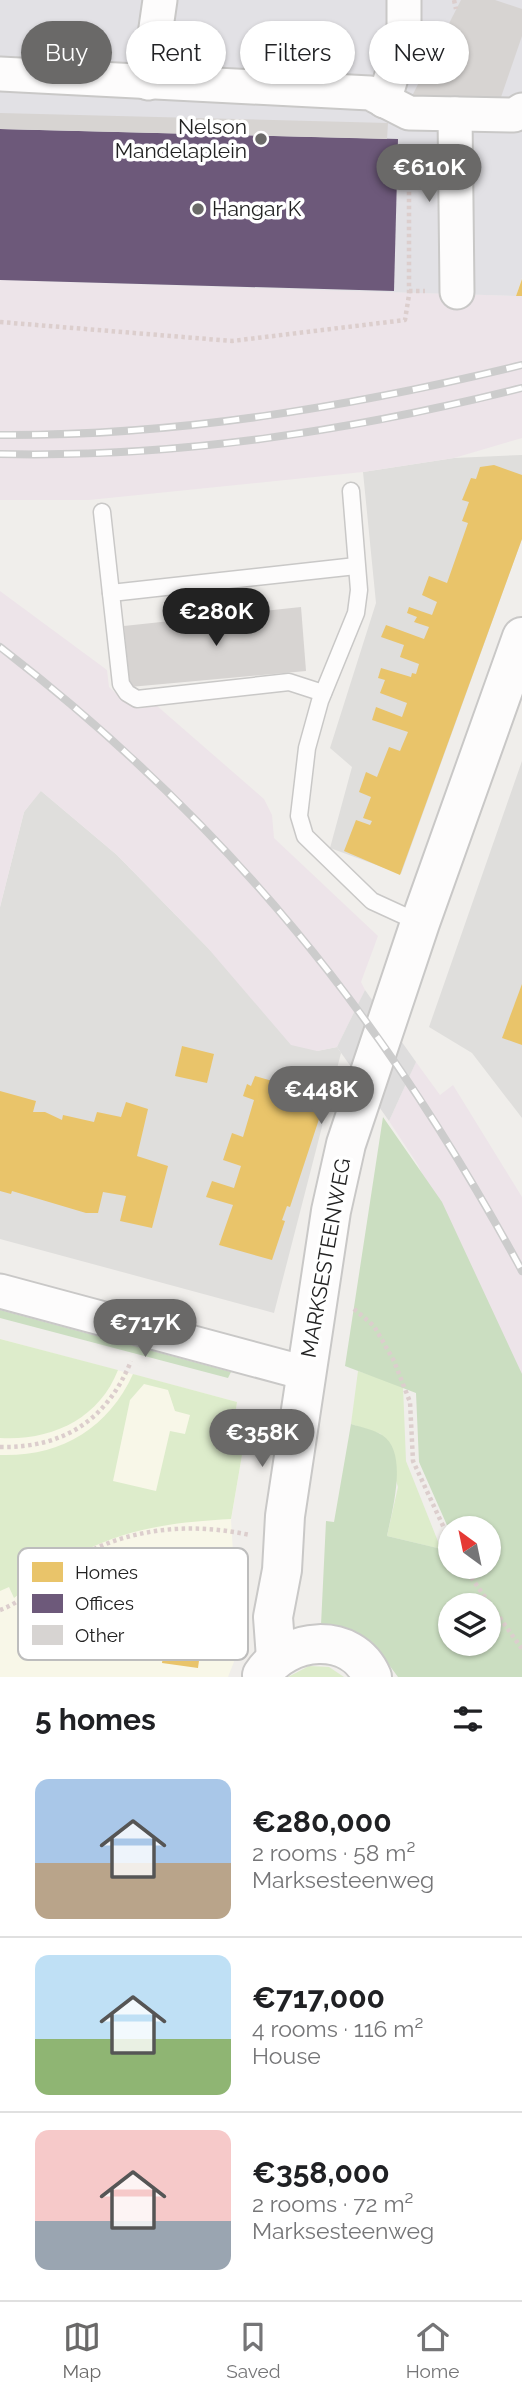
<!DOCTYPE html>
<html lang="en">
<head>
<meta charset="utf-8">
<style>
  :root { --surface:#fff; --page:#f2f2f2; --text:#202124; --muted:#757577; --line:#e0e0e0; --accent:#6a6968 }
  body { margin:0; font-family:Raleway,sans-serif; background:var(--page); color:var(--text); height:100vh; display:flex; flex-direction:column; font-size:26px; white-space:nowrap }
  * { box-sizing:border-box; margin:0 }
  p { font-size:23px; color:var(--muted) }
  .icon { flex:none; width:38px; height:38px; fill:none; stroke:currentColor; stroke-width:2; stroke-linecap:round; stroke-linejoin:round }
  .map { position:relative; height:1677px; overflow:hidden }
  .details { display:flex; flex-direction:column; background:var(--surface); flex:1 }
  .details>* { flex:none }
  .top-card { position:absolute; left:21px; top:21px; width:481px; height:63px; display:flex; gap:14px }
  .needle { width:46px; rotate:327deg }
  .fabs { position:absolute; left:438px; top:1516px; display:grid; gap:14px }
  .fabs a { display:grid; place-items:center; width:63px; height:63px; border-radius:50%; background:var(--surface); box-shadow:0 2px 5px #0004; font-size:35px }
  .price { position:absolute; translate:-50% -60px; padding:0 16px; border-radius:24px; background:var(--accent); color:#fff; font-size:23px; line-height:46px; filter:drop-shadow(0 2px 4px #0008) }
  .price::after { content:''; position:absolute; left:50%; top:42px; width:21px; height:16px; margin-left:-10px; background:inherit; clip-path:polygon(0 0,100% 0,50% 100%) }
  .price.current { background:#222; color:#fff }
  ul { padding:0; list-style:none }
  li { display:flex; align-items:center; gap:21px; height:175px; padding:0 35px }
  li+li { border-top:2px solid var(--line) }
  li span { display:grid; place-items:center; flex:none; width:196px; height:140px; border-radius:14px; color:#555 }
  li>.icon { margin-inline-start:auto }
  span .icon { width:84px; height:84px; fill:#fffc; stroke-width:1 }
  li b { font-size:30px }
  h2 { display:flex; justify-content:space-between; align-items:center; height:84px; padding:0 35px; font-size:30px }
  .pill { padding:0 24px; border-radius:32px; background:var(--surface); box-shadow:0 2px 5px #0004; font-size:24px; line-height:63px }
  .pill.current { background:var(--accent); color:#fff }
  .menu { display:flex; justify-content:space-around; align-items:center; height:98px; border-top:2px solid var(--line); background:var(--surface); font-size:19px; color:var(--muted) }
  .menu a { display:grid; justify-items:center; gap:4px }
  .menu .current { color:var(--accent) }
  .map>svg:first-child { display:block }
  .residential { fill:#dfdedc }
  .industrial { fill:#ede4e9 }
  .education { fill:#f8f7e8 }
  .grass { fill:#ddeccb; fill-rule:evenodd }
  .forest { fill:#cbdec1; fill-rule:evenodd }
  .plaza { fill:#e2e1e5 }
  .pier { fill:#dedddd }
  .homes { fill:#e9c46a }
  .offices { fill:#6d597a }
  .building { fill:#d7d4d2 }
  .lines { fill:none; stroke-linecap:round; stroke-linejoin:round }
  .service-casing { stroke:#c9c8c7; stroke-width:19 }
  .minor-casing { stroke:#c9c8c7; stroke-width:37 }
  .tertiary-casing { stroke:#c9c8c7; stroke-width:42 }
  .path { stroke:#dccecd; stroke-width:4.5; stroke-dasharray:3.5 3.5; stroke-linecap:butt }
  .service { stroke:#fdfcfc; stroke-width:16 }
  .minor { stroke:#fdfcfc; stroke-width:33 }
  .tertiary { stroke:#fdfcfc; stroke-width:38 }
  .rail-casing { stroke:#ccc; stroke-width:8 }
  .rail { stroke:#fff; stroke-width:5; stroke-dasharray:16; stroke-linecap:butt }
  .poi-dot { fill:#6a6968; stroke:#fff; stroke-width:2.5 }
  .labels { text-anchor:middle; stroke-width:7; stroke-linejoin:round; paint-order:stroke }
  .poi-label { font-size:21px; fill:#222; stroke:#fff; text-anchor:end }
  .street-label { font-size:21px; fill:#222; stroke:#fff }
  .key { fill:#fff; stroke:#bdbdbd; stroke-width:2 }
  .key-label { font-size:19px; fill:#222 }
</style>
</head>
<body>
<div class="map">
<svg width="522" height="1677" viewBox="0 0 522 1677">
  <rect width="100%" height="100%" fill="#f0eeeb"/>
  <g class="residential">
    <path d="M522 455V539L401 874 330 848 352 767 330 748 376 603 363 472 454 458Z"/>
    <path d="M522 761V1118L472 1053 429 1027Z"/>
    <path d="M40 790 117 855 207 947 317 1051 337 1047 341 1053 274 1313 0 1239V907L24 812Z"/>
  </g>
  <g class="industrial">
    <path d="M0 280 522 296V438L454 458 363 472 89 500H0Z"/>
    <path d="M0 591 107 670 109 687 123 700 138 709 156 705 264 799 272 815 274 838 378 936 361 982 365 990 337 1047 317 1051 291 1045 207 947 117 855 41 791 24 812 0 907Z"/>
    <path d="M416 1062 440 1095 453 1085 522 1197V1393L418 1165 389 1121Z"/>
  </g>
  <path class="education" d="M0 1339 237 1402 232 1434 243 1449 231 1520 239 1649 228 1677H0Z"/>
  <g class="grass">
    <path d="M0 1339 118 1370C99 1419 51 1441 0 1438Z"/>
    <path d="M358 1371 403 1386 406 1461 441 1549 387 1536 398 1487 381 1434 351 1424Z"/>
    <path d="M133 1374 237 1402 232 1434 243 1449 231 1519C137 1524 88 1538 14 1598L9 1587 0 1591V1455C60 1457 108 1429 133 1374ZM144 1384 168 1390 175 1411 190 1415 185 1434 170 1431 156 1491 113 1481 130 1400Z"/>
    <path d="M309 1666 329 1667 344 1677H288Z"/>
  </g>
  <g class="forest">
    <path d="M383 1117 442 1202 522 1374V1677H398L372 1642 321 1625 326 1521 334 1522 351 1424C361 1427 374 1430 382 1435 409 1452 392 1511 387 1536L450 1551V1566H488V1528H450V1532L419 1462 416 1393 345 1366ZM450 1605H488V1643H450Z"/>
    <path d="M0 1310 231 1372 228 1378 0 1318Z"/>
  </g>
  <path class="plaza" d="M0 0H522V278L516 296 0 280Z"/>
  <path class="pier" d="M365 990 416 1062 389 1121 337 1047Z"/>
  <g class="homes">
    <path d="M522 279V296H516Z"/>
    <path d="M494 465 522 475V539L400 875 344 851 356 820 370 825 372 821 363 818 371 797 359 792 366 772 377 777 389 747 400 751 408 732 372 720 376 707 402 717 407 703 380 693 385 680 378 678 381 668 411 677 412 673 416 674 419 664 400 657 404 645 381 637 386 625 424 639 429 627 414 622 417 617 407 613 409 607 432 615 437 602 422 595 429 576 447 583 468 523 462 521 469 502 462 500 471 478 476 479 480 467Z"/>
    <path d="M522 984V1045L502 1038Z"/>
    <path d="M182 1046 214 1054 207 1083 175 1076Z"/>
    <path d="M255 1076 310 1092 308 1099 324 1104 290 1207 287 1206 282 1220 285 1221 272 1260 219 1245 233 1205 206 1197 212 1181 234 1188 241 1166 223 1160 232 1133 243 1137 254 1100 243 1096 247 1084 251 1086Z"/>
    <path d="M0 1091 36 1101 33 1112H45L62 1120 63 1115 94 1122 97 1112 121 1117 126 1102 148 1109 137 1156 168 1166 152 1228 120 1221 126 1196 103 1192 98 1213H86L12 1191 11 1194 0 1191Z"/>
    <path d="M177 1558 212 1563 198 1668 162 1663Z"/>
  </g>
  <path class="offices" d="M0 129 398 139 394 291 0 280Z"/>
  <g class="building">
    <path d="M461 0H495L522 9V36L500 100 411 98Z"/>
    <path d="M0 113 388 123 387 139 0 129Z"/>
    <path d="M301 607 306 671 130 687 124 626Z"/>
  </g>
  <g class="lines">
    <defs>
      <g id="service">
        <path d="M351 491 359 590 356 613 320 701 307 748 299 816 305 836 372 901 420 923"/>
        <path d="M102 512 121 684 127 693 137 699 289 682 323 693"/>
        <path d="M111 593 356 566"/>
      </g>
      <g id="minor">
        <path d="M0 74 370 93 409 113 514 115 522 110"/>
        <path d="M148 83 160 0"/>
        <path d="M384 101 404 35V0"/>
        <path d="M455 114 457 292"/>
        <path d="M0 1291 305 1373"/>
      </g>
      <g id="tertiary">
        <path d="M276 1658 273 1617 282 1570 285 1516 331 1211 346 1144 420 923 522 637"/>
        <path d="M262 1675C286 1637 352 1630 372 1677"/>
      </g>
    </defs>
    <use href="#service" class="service-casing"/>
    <use href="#minor" class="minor-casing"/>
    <use href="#tertiary" class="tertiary-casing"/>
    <g class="path">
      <path d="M454 0 456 9"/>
      <path d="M409 291H425"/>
      <path d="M0 322 232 341 405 320 409 295V147"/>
      <path d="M354 1309 374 1326 394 1361 410 1402 413 1461 450 1541"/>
      <path d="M0 1447C64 1448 107 1420 131 1361"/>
      <path d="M463 1566 522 1649"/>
      <path d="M0 1610C23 1602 42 1580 62 1567 118 1529 185 1521 250 1535"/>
    </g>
    <use href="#service" class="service"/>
    <use href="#minor" class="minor"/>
    <use href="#tertiary" class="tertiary"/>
    <defs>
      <g id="rail">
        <path d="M0 435C177 436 350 407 522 365"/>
        <path d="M0 454C178 458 350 431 522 388"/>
        <path d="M0 647C229 824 385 1018 522 1271"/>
      </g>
    </defs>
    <use href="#rail" class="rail-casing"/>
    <use href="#rail" class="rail"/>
  </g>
  <g class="poi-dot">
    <circle cx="261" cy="139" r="7"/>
    <circle cx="198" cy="209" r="7"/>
  </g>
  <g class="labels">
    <g class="poi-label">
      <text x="247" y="134">Nelson<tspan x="247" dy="24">Mandelaplein</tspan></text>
      <text x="212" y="216" text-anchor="start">Hangar K</text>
    </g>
    <g class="street-label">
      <text transform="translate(326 1258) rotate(-80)" y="7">MARKSESTEENWEG</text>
    </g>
  </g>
  <rect x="18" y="1548" width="230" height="112" rx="10" class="key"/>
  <rect x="32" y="1562" width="31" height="20" fill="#e9c46a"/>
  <rect x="32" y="1594" width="31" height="19" fill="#6d597a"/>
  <rect x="32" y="1625" width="31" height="20" fill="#d7d4d2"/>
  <g class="key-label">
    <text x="75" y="1579">Homes</text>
    <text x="75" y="1610">Offices</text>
    <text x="75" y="1642">Other</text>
  </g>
</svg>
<div class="fabs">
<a><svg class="needle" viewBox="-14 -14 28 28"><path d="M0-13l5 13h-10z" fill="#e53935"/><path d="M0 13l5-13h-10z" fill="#757577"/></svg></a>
<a><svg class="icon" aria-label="layers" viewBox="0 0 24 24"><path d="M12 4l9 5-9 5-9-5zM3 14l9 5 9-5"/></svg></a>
</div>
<b class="price" style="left:429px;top:204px">€610K</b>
<b class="price current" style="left:216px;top:648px">€280K</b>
<b class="price" style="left:321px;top:1126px">€448K</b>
<b class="price" style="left:145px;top:1359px">€717K</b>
<b class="price" style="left:262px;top:1469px">€358K</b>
<div class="top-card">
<a class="pill current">Buy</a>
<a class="pill">Rent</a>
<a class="pill">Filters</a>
<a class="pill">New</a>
</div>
</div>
<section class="details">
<h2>5 homes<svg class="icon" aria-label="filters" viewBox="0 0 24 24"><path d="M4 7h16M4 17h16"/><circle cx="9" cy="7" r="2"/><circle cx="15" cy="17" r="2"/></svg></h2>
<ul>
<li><span style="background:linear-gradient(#a9c7e8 60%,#b9a48a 0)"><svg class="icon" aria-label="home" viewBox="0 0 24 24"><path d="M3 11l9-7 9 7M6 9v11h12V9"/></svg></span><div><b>€280,000</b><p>2 rooms · 58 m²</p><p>Marksesteenweg</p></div></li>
<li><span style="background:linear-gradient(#bfe0f5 60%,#8fb573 0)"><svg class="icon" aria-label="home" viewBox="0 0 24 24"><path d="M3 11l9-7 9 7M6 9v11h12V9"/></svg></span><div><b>€717,000</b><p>4 rooms · 116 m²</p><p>House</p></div></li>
<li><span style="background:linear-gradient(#f6c9c9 65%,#9aa5b1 0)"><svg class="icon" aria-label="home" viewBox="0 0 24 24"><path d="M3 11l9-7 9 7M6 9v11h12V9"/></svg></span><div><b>€358,000</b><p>2 rooms · 72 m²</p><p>Marksesteenweg</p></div></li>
</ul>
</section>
<nav class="menu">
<a class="current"><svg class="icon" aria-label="map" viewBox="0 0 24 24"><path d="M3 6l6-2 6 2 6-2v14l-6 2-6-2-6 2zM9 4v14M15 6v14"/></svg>Map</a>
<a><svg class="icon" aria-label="saved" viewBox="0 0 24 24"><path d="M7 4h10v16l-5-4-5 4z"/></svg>Saved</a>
<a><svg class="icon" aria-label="home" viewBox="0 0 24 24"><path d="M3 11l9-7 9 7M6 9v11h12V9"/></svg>Home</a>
</nav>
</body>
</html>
